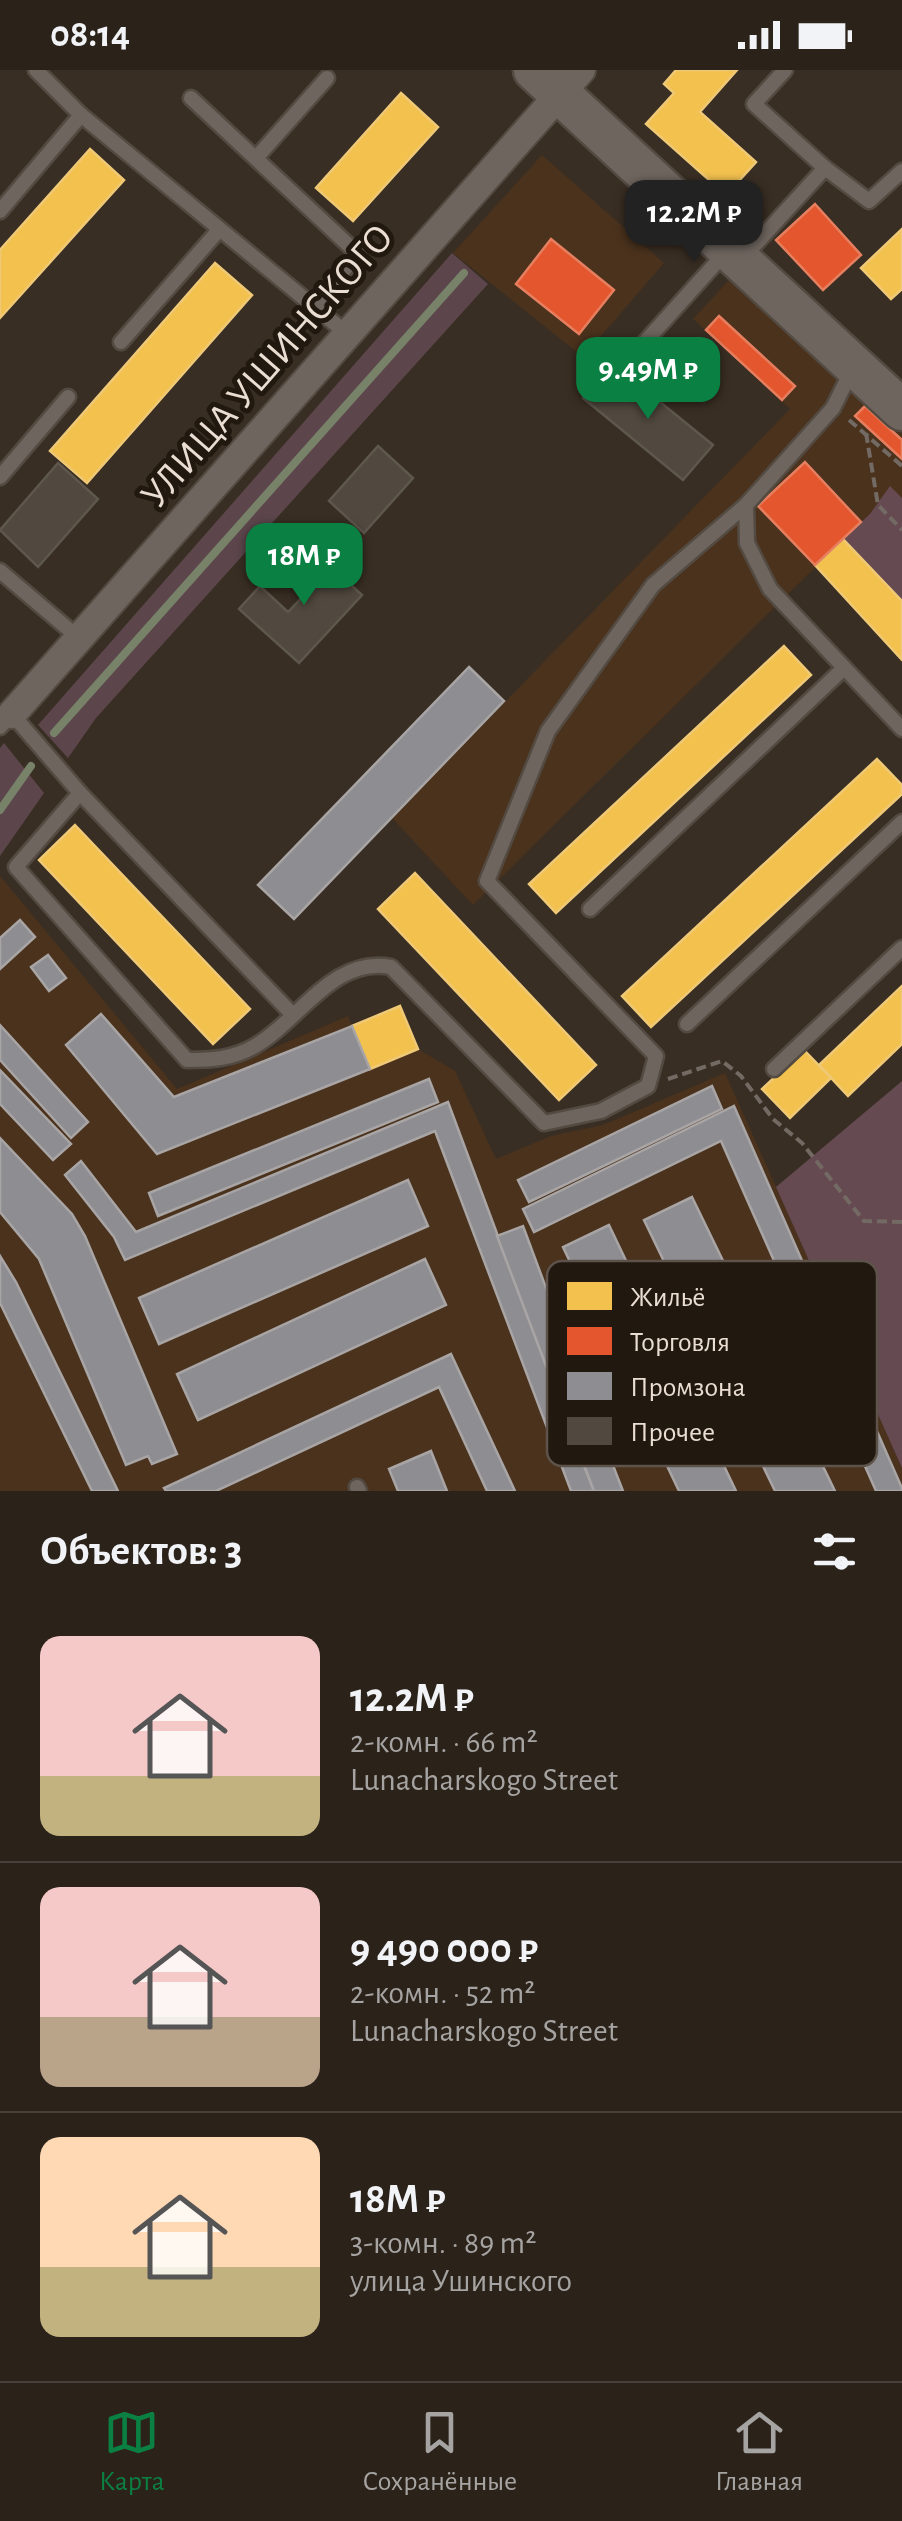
<!DOCTYPE html>
<html lang="ru">
<head>
<meta charset="utf-8">
<style>
  :root { --surface:#2b221a; --page:#372f27; --text:#f1f3f6; --muted:#a6a4a2; --line:#473f39; --accent:#0b8043 }
  body { margin:0; font-family:"Alegreya Sans",sans-serif; background:var(--page); color:var(--text); height:100vh; display:flex; flex-direction:column; font-size:38px; white-space:nowrap }
  * { box-sizing:border-box; margin:0 }
  p { font-size:32px; color:var(--muted) }
  .icon { flex:none; width:55px; height:55px; fill:none; stroke:currentColor; stroke-width:2; stroke-linecap:round; stroke-linejoin:round }
  .map { position:relative; height:1421px; overflow:hidden }
  .sheet { display:flex; flex-direction:column; background:var(--surface); flex:1 }
  .sheet>* { flex:none }
  .price { position:absolute; translate:-50% -85px; padding:0 22px; border-radius:20px; background:var(--accent); color:#fff; font-size:32px; line-height:65px; filter:drop-shadow(0 2px 5px #0008) }
  .price::after { content:''; position:absolute; left:50%; top:60px; width:30px; height:22px; margin-left:-15px; background:inherit; clip-path:polygon(0 0,100% 0,50% 100%) }
  .price.selected { background:#222; color:#fff }
  ul { padding:0; list-style:none }
  li { display:flex; align-items:center; gap:30px; height:250px; padding:0 40px }
  li+li { border-top:2px solid var(--line) }
  li span { display:grid; place-items:center; flex:none; width:280px; height:200px; border-radius:20px; color:#555 }
  li>.icon { margin-inline-start:auto }
  span .icon { width:120px; height:120px; fill:#fffc; stroke-width:1 }
  li b { font-size:42px }
  h2 { display:flex; justify-content:space-between; align-items:center; height:120px; padding:0 40px; font-size:42px }
  .status { display:flex; justify-content:space-between; align-items:center; height:70px; padding:0 50px; background:var(--surface); direction:ltr }
  .status svg { height:28px; fill:currentColor }
  .dock { display:flex; justify-content:space-around; align-items:center; height:140px; border-top:2px solid var(--line); background:var(--surface); font-size:28px; color:var(--muted) }
  .dock a { display:grid; justify-items:center; gap:5px }
  .dock .selected { color:var(--accent) }
  .map>svg:first-child { display:block }
  .built { fill:#4a321d }
  .green { fill:#5c464c }
  .forest { fill:#654a52 }
  .homes { fill:#f2c14e; stroke:#f0c976; stroke-width:2.5 }
  .shops { fill:#e4572e; stroke:#e67f5f; stroke-width:2.5 }
  .industry { fill:#8d8d92; stroke:#a9a5a5; stroke-width:2.5 }
  .lines { fill:none; stroke-linecap:round; stroke-linejoin:round }
  .stream { stroke:#778268; stroke-width:8 }
  .building { fill:#51493f; stroke:#5e574d; stroke-width:2.5 }
  .lane-casing { stroke:#534a41; stroke-width:19 }
  .street-casing { stroke:#534a41; stroke-width:32 }
  .secondary-casing { stroke:#534a41; stroke-width:45 }
  .path { stroke:#736a64; stroke-width:4; stroke-dasharray:10 5; stroke-linecap:butt }
  .lane { stroke:#6e655e; stroke-width:14 }
  .street { stroke:#6e655e; stroke-width:28 }
  .secondary { stroke:#6e655e; stroke-width:40 }
  .labels { text-anchor:middle; stroke-width:10; stroke-linejoin:round; paint-order:stroke }
  .street-label { font-size:40px; fill:#eaddd2; stroke:#211810 }
  .key { fill:#211810; stroke:#5d534a; stroke-width:2.5 }
  .key-label { font-size:28px; fill:#eaddd2 }
</style>
</head>
<body>
<div class="status"><b>08:14</b><svg viewBox="0 0 49 12"><path d="M0 12V9h3v3zM5 12V6h3v6zM10 12V3h3v9zM15 12V0h3v12zM26 1h20v11H26zM47 4h2v5h-2z"/></svg></div>
<div class="map">
<svg width="902" height="1421" viewBox="0 0 902 1421">
  <rect width="100%" height="100%" fill="#392e23"/>
  <g class="built">
    <path d="M542 85 664 193 583 287 453 183Z"/>
    <path d="M732 207 902 364V477L861 452 473 835 392 748 790 339 693 249Z"/>
    <path d="M0 806 177 1019 348 946 370 999 418 979 455 1001 496 1089 551 1066 603 1055 725 1003 902 1398V1421H0Z"/>
  </g>
  <g class="green">
    <path d="M452 183 488 214 96 648 68 688 38 655Z"/>
    <path d="M4 673 44 723 0 786V678Z"/>
  </g>
  <g class="forest">
    <path d="M890 416 902 428V531L843 469 870 444Z"/>
    <path d="M902 1011V1398L776 1117Z"/>
  </g>
  <g class="homes">
    <path d="M676 0H737L700 42 756 92 726 125 646 54 674 23 664 14Z"/>
    <path d="M401 23 438 57 353 151 316 118Z"/>
    <path d="M90 79 124 110 0 248V180Z"/>
    <path d="M902 159V219L891 229 861 198Z"/>
    <path d="M215 193 252 225 87 413 50 381Z"/>
    <path d="M843 469 902 531V590L815 495Z"/>
    <path d="M784 576 811 605 556 843 529 814Z"/>
    <path d="M877 689 902 715V724L651 957 622 926Z"/>
    <path d="M75 755 250 939 213 974 39 790Z"/>
    <path d="M415 803 596 995 559 1030 378 839Z"/>
    <path d="M902 916V974L848 1026 819 995Z"/>
    <path d="M400 936 418 979 370 999 352 956Z"/>
    <path d="M804 980 831 1008 790 1048 762 1019Z"/>
  </g>
  <g class="shops">
    <path d="M815 134 861 185 823 220 776 170Z"/>
    <path d="M551 169 614 220 579 264 516 214Z"/>
    <path d="M719 246 795 316 782 330 706 260Z"/>
    <path d="M865 336 902 370V389L855 346Z"/>
    <path d="M805 392 861 452 815 495 758 436Z"/>
  </g>
  <g class="industry">
    <path d="M469 597 504 631 294 849 258 815Z"/>
    <path d="M20 850 35 867 0 899V868Z"/>
    <path d="M48 885 66 908 49 921 31 897Z"/>
    <path d="M101 944 174 1027 352 956 370 999 157 1084 66 975Z"/>
    <path d="M0 955 88 1052 71 1068 0 990Z"/>
    <path d="M0 1000 71 1074 53 1090 0 1034Z"/>
    <path d="M429 1009 438 1032 158 1146 149 1123Z"/>
    <path d="M712 1016 722 1039 529 1132 518 1110Z"/>
    <path d="M448 1032 568 1354 594 1421H571L435 1061 125 1190 114 1167 65 1105 81 1091 136 1162Z"/>
    <path d="M734 1036 902 1418V1421H876L721 1071 534 1162 523 1139Z"/>
    <path d="M0 1068 72 1144 85 1166 177 1384 152 1394 148 1386 126 1395 39 1189 0 1142Z"/>
    <path d="M408 1110 428 1156 159 1274 139 1228Z"/>
    <path d="M692 1127 835 1421H775L644 1150Z"/>
    <path d="M609 1155 736 1421H679L563 1177Z"/>
    <path d="M523 1156 593 1344 623 1421H594L568 1354 497 1166Z"/>
    <path d="M0 1186 16 1212 118 1421H92L0 1233Z"/>
    <path d="M425 1189 446 1235 198 1350 177 1304Z"/>
    <path d="M451 1284 515 1421H487L439 1317 216 1421H166L164 1418Z"/>
    <path d="M431 1381 447 1421H398L389 1399Z"/>
  </g>
  <g class="lines">
    <g class="stream">
      <path d="M54 663 464 203"/>
      <path d="M0 740 31 696"/>
    </g>
  </g>
  <g class="building">
    <path d="M612 293 713 375 683 410 583 328Z"/>
    <path d="M378 376 413 408 364 463 329 431Z"/>
    <path d="M58 393 98 429 38 497 0 460Z"/>
    <path d="M312 479 362 525 299 593 239 539 260 516 288 542 309 520 290 502Z"/>
  </g>
  <g class="lines">
    <defs>
      <g id="lane">
        <path d="M785 0 754 34 825 98 869 131 902 101"/>
        <path d="M191 28 358 184 313 236"/>
        <path d="M81 45 345 262"/>
        <path d="M256 88 327 8"/>
        <path d="M0 141 81 45 36 0"/>
        <path d="M741 190 825 98"/>
        <path d="M121 272 218 161"/>
        <path d="M628 291 724 184"/>
        <path d="M852 300 833 338 746 435 747 473 770 519 902 659"/>
        <path d="M0 407 68 327"/>
        <path d="M0 501 80 569"/>
        <path d="M0 657 12 644 80 723 16 797 187 990C211 990 233 989 255 976 300 950 333 886 391 897L544 1053 601 1041 648 1016 656 986 487 811 548 661 653 515 746 435"/>
        <path d="M80 723 293 945"/>
        <path d="M590 839 844 598"/>
        <path d="M687 954 902 752"/>
        <path d="M774 999 902 878"/>
        <path d="M357 1417 359 1421"/>
      </g>
      <path id="street" d="M12 644 581 0"/>
      <path id="secondary" d="M534 0 902 340"/>
    </defs>
    <use href="#lane" class="lane-casing"/>
    <use href="#street" class="street-casing"/>
    <use href="#secondary" class="secondary-casing"/>
    <g class="path">
      <path d="M849 350 902 396"/>
      <path d="M866 363 878 435 902 460"/>
      <path d="M668 1009 722 991 741 1006 773 1049 802 1073 864 1151 902 1152"/>
    </g>
    <use href="#lane" class="lane"/>
    <use href="#street" class="street"/>
    <use href="#secondary" class="secondary"/>
  </g>
  <g class="labels">
    <g class="street-label">
      <text transform="translate(266 295) rotate(-49)" y="14">УЛИЦА УШИНСКОГО</text>
    </g>
  </g>
  <rect x="547" y="1191" width="330" height="205" rx="15" class="key"/>
  <rect x="567" y="1212" width="45" height="28" fill="#f2c14e"/>
  <rect x="567" y="1257" width="45" height="28" fill="#e4572e"/>
  <rect x="567" y="1302" width="45" height="28" fill="#8d8d92"/>
  <rect x="567" y="1347" width="45" height="28" fill="#51493f"/>
  <g class="key-label">
    <text x="630" y="1236">Жильё</text>
    <text x="630" y="1281">Торговля</text>
    <text x="630" y="1326">Промзона</text>
    <text x="630" y="1371">Прочее</text>
  </g>
</svg>
<b class="price selected" style="left:694px;top:195px">12.2M ₽</b>
<b class="price" style="left:648px;top:352px">9.49M ₽</b>
<b class="price" style="left:304px;top:538px">18M ₽</b>
</div>
<section class="sheet">
<h2>Объектов: 3<svg class="icon" aria-label="filters" viewBox="0 0 24 24"><path d="M4 7h16M4 17h16"/><circle cx="9" cy="7" r="2"/><circle cx="15" cy="17" r="2"/></svg></h2>
<ul>
<li><span style="background:linear-gradient(#f6c9c9 70%,#c2b280 0)"><svg class="icon" aria-label="home" viewBox="0 0 24 24"><path d="M3 11l9-7 9 7M6 9v11h12V9"/></svg></span><div><b>12.2M ₽</b><p>2-комн. · 66 m²</p><p>Lunacharskogo Street</p></div></li>
<li><span style="background:linear-gradient(#f6c9c9 65%,#b9a48a 0)"><svg class="icon" aria-label="home" viewBox="0 0 24 24"><path d="M3 11l9-7 9 7M6 9v11h12V9"/></svg></span><div><b>9 490 000 ₽</b><p>2-комн. · 52 m²</p><p>Lunacharskogo Street</p></div></li>
<li><span style="background:linear-gradient(#ffd9b3 65%,#c2b280 0)"><svg class="icon" aria-label="home" viewBox="0 0 24 24"><path d="M3 11l9-7 9 7M6 9v11h12V9"/></svg></span><div><b>18M ₽</b><p>3-комн. · 89 m²</p><p>улица Ушинского</p></div></li>
</ul>
</section>
<nav class="dock">
<a class="selected"><svg class="icon" aria-label="map" viewBox="0 0 24 24"><path d="M3 6l6-2 6 2 6-2v14l-6 2-6-2-6 2zM9 4v14M15 6v14"/></svg>Карта</a>
<a><svg class="icon" aria-label="saved" viewBox="0 0 24 24"><path d="M7 4h10v16l-5-4-5 4z"/></svg>Сохранённые</a>
<a><svg class="icon" aria-label="home" viewBox="0 0 24 24"><path d="M3 11l9-7 9 7M6 9v11h12V9"/></svg>Главная</a>
</nav>
</body>
</html>
